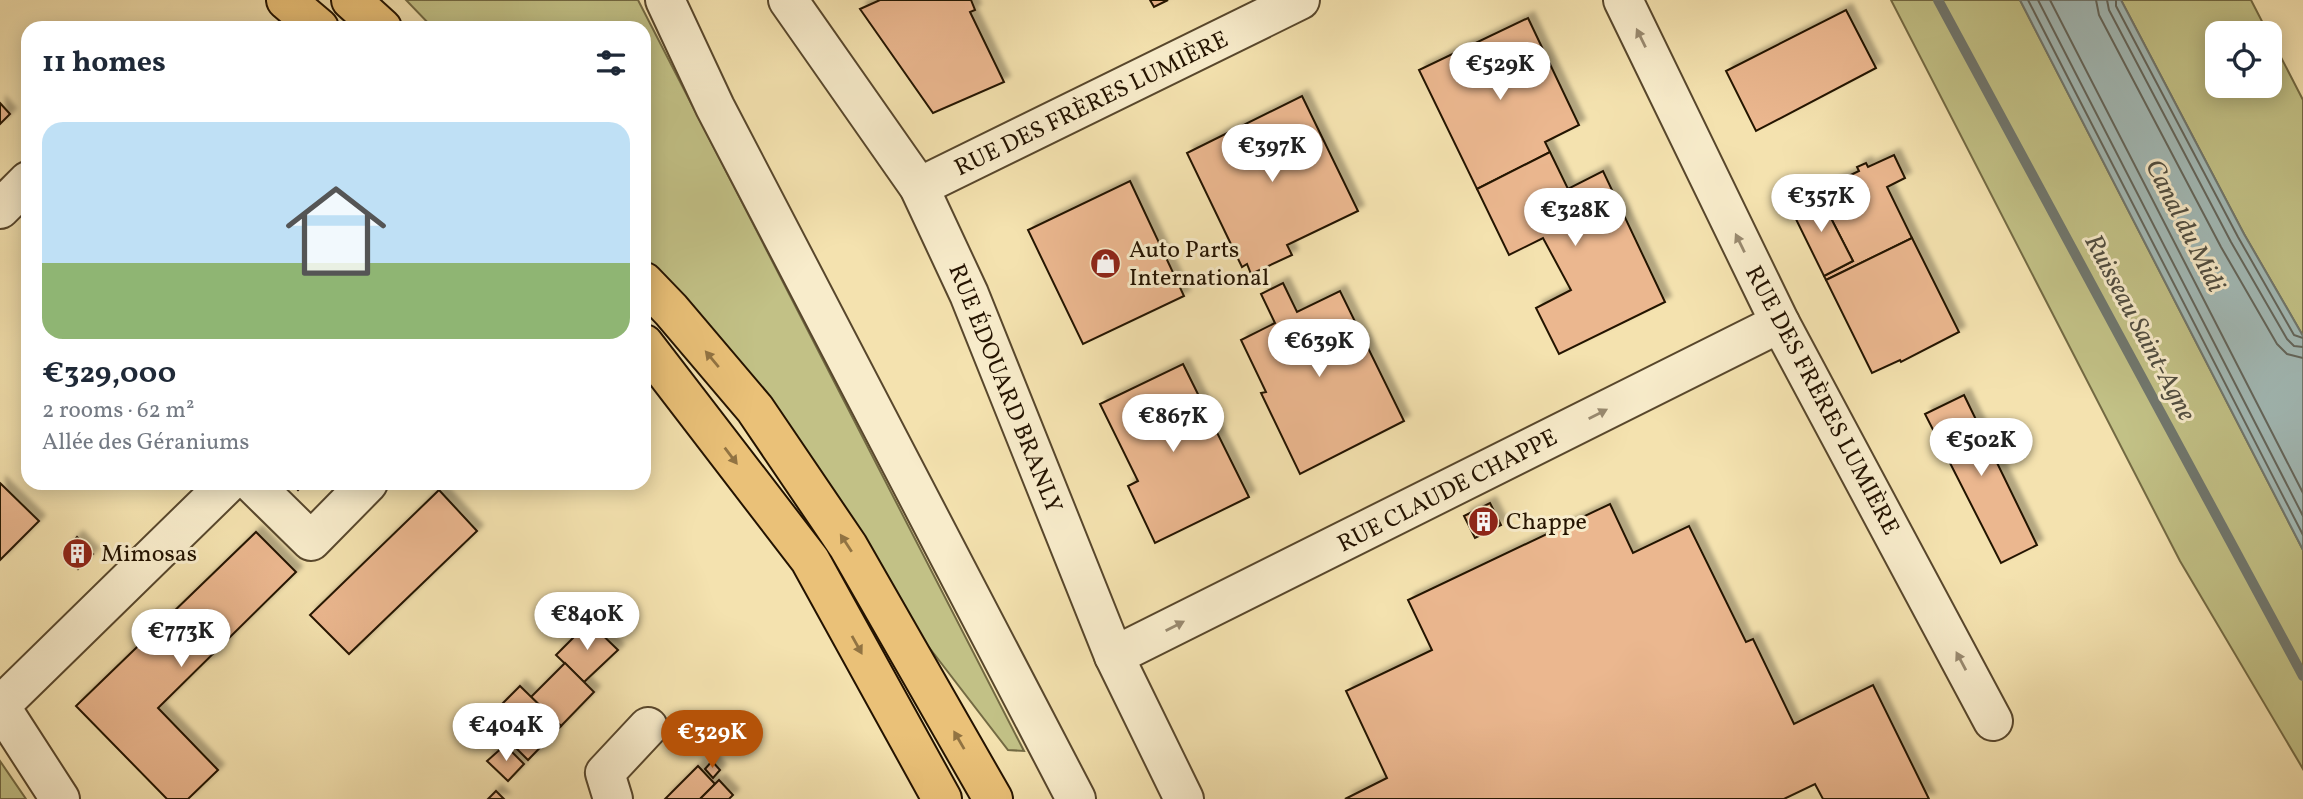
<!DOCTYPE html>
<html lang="en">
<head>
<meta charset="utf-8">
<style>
  :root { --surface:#fff; --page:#f6f6f7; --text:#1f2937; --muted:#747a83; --line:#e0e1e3; --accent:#b45309 }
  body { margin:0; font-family:Vollkorn,serif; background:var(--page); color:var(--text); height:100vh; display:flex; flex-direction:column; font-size:26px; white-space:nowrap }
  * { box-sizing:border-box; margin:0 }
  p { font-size:23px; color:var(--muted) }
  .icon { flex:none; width:38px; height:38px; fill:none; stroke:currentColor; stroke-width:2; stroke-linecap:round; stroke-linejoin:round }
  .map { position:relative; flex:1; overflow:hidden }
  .details { position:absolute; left:21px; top:21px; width:630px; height:469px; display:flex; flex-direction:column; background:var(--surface); border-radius:21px; box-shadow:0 4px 18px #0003 }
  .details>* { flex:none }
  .controls { position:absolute; left:2205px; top:21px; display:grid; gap:14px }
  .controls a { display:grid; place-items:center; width:77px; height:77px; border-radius:14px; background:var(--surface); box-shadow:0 4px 18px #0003; font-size:35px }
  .price { position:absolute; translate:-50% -60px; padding:0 16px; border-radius:24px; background:#fff; color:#222; font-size:23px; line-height:46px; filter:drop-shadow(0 2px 4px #0008) }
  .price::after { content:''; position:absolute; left:50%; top:42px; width:21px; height:16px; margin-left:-10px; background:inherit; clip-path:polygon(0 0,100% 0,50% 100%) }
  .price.on { background:var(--accent); color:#fff }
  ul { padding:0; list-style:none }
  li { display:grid; align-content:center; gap:14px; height:371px; padding:0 21px }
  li+li { border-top:2px solid var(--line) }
  li span { display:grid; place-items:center; height:217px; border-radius:21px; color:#555 }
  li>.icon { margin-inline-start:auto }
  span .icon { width:126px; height:126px; fill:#fffc; stroke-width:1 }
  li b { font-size:30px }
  h2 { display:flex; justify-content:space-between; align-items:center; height:84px; padding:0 21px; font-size:30px }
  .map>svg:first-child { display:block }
  .green { fill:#c2c186; stroke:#736a43; stroke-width:2 }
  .water { fill:#a2bab7; stroke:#70776e; stroke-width:2 }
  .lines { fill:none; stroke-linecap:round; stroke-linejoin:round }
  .shore { stroke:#63665c; stroke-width:2 }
  .stream { stroke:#70776e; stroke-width:10 }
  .building { fill:#ebb78f; stroke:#241300; stroke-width:2; filter:url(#shadow) }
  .minor-casing { stroke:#58472c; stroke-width:42 }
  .major-casing { stroke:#241300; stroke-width:42 }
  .minor { stroke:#f8eccb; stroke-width:38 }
  .major { stroke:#eac178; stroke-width:38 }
  .oneway { fill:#998a70 }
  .oneway2 { fill:#917342 }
  .labels { text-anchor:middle; stroke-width:6; stroke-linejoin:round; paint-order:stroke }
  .street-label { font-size:24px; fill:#241300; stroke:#f8eccb }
  .poi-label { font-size:24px; fill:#241300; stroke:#f8eccb; text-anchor:start }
  .water-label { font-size:26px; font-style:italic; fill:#504d40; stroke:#f8eccb }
</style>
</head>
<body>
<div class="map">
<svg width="2303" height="799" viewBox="0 0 2303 799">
  <defs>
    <filter id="shadow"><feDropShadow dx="6" dy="-6" stdDeviation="2" flood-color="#0004"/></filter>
  </defs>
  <rect width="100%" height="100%" fill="#f4e2af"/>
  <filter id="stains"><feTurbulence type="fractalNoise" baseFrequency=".00286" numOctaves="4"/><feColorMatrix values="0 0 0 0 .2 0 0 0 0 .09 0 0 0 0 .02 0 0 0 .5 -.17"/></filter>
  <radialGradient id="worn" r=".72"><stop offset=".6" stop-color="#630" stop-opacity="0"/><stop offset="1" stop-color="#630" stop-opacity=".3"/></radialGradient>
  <g class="green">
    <path d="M406 0H638L1024 751 1008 750 918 633 744 368 644 261V28H433Z"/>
    <path d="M1891 0H2020L2303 550V769L2180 561Z"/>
    <path d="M2121 0H2251L2268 33H2217V86H2270V36L2303 100V336L2244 234Z"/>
    <path d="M0 761 26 799H0Z"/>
  </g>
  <path class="water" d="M2020 0H2121L2244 234 2303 336V550Z"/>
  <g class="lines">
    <g class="shore">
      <path d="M2028 0 2303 535"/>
      <path d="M2038 0 2303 516"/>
      <path d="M2050 0 2303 493"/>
      <path d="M2096 0 2099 15 2221 247 2277 344 2287 354 2303 358"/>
      <path d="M2107 0 2109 10 2231 242 2287 339 2294 346 2303 347"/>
      <path d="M2116 0V6L2238 237 2294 335 2303 338"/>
    </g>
    <path class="stream" d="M1938 0 2303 676"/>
  </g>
  <g class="building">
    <path d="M880 0H971L975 10 970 12 1004 82 933 113 860 9Z"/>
    <path d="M1150 0H1168L1154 7Z"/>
    <path d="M1846 10 1876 68 1756 131 1726 71Z"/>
    <path d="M1528 18 1579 125 1545 142 1550 152 1477 189 1419 70Z"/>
    <path d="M1302 96 1358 211 1287 245 1292 255 1251 274 1247 264 1242 267 1187 153Z"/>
    <path d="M0 103 10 114 0 124Z"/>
    <path d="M1550 152 1568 189 1603 171 1665 302 1559 354 1536 308 1571 290 1543 238 1509 255 1477 189Z"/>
    <path d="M1894 155 1905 178 1887 187 1912 238 1826 280 1824 276 1853 261 1817 191 1859 171 1857 167 1866 163 1868 167Z"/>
    <path d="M1130 181 1184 296 1083 344 1028 230Z"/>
    <path d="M1817 191 1853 261 1824 276 1789 205Z"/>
    <path d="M1912 238 1959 332 1901 362 1900 360 1872 373 1826 280Z"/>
    <path d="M1283 283 1297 312 1340 291 1404 421 1300 474 1261 393 1266 392 1241 340 1275 323 1261 294Z"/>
    <path d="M1183 364 1249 497 1155 543 1128 486 1138 481 1100 404Z"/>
    <path d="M1964 395 2037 545 2001 563 1925 414Z"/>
    <path d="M0 483 39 521 0 560Z"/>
    <path d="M291 483H305L298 490Z"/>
    <path d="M439 490 477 531 349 654 310 615Z"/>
    <path d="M1490 503 1501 525 1475 538 1464 516Z"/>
    <path d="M1610 504 1633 553 1689 526 1746 642 1753 639 1794 724 1873 685 1929 799H1823L1815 784 1784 799H1345L1387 778 1346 691 1432 650 1408 600Z"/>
    <path d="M256 532 296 572 158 708 218 770 188 799H167L76 706Z"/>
    <path d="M77 537 93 554 78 569 63 553Z"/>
    <path d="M589 622 618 650 584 682 556 655Z"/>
    <path d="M565 663 594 692 561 726 531 697Z"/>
    <path d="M520 686 561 726 528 760 498 730 511 717 500 706Z"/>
    <path d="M505 745 524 764 508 781 487 761Z"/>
    <path d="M712 761 720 770 713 778 705 769Z"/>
    <path d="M698 766 715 784 700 799H665Z"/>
    <path d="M719 780 733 795 729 799H700Z"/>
    <path d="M496 791 504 799H488Z"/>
  </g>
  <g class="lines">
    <defs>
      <g id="minor">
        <path d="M665 0 715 107 1076 799"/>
        <path d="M788 0 919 187 969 294 1114 656 1184 799"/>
        <path d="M1623 0 1780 323 1993 721"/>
        <path d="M919 187 1300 0"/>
        <path d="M0 209 28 181"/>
        <path d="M252 483 311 541 368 483"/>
        <path d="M1114 656 1780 323"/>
        <path d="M0 706 228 483"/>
        <path d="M0 706 60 799"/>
        <path d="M613 799 605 773 648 727"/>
      </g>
      <g id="major">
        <path d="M286 0 319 28"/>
        <path d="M351 0 382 28"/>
        <path d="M644 282 671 310 755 409 848 546 993 799"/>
        <path d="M644 344 810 560 942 799"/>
      </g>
    </defs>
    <use href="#minor" class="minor-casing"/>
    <use href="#major" class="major-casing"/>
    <use href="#minor" class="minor"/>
    <use href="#major" class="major"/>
  </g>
  <defs><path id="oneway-solid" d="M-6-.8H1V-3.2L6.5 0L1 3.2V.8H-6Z" transform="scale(1.75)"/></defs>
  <g class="oneway">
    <use href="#oneway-solid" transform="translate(1641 38) rotate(-116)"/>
    <use href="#oneway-solid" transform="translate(1740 243) rotate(-116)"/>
    <use href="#oneway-solid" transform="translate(1598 414) rotate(-27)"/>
    <use href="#oneway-solid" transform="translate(1175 626) rotate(-27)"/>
    <use href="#oneway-solid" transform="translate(1961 661) rotate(-118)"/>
  </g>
  <g class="oneway2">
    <use href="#oneway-solid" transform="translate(712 359) rotate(-130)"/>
    <use href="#oneway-solid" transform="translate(731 456) rotate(53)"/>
    <use href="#oneway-solid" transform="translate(846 543) rotate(-123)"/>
    <use href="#oneway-solid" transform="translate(857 645) rotate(61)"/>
    <use href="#oneway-solid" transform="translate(959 740) rotate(-120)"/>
  </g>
  <defs>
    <symbol id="shop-disc" viewBox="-11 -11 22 22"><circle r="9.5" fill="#8f2418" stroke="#f8eccb"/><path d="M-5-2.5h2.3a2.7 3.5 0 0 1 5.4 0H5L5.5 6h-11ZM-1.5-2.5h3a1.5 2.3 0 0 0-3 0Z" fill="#fff"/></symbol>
    <symbol id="building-disc" viewBox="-11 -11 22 22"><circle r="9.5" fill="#8f2418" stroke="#f8eccb"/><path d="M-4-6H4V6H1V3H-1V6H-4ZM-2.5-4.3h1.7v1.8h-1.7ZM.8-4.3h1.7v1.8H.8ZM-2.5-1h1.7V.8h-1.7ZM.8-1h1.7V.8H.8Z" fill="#fff"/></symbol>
  </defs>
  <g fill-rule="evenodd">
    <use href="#shop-disc" x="1088" y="246" width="35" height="35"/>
    <use href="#building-disc" x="1466" y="504" width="35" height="35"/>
    <use href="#building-disc" x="60" y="536" width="35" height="35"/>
  </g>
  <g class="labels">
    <g class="street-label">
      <text transform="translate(1091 103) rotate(-26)" y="8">RUE DES FRÈRES LUMIÈRE</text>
      <text transform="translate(1006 388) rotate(68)" y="8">RUE ÉDOUARD BRANLY</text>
      <text transform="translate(1823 400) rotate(62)" y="8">RUE DES FRÈRES LUMIÈRE</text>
      <text transform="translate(1447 490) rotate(-27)" y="8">RUE CLAUDE CHAPPE</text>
    </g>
    <g class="poi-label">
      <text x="1129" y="257">Auto Parts<tspan x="1129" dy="28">International</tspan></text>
      <text x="1506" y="529">Chappe</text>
      <text x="101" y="561">Mimosas</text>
    </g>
    <g class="water-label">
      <text transform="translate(2186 225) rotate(63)" y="9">Canal du Midi</text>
      <text transform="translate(2141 327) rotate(62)" y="9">Ruisseau Saint-Agne</text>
    </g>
  </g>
  <rect width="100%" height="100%" filter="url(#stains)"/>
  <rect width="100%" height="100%" fill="url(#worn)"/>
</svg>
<div class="controls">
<a><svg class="icon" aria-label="locate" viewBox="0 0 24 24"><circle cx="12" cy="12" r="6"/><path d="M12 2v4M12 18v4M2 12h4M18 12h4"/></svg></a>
</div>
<b class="price" style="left:1500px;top:102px">€529K</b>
<b class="price" style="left:1272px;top:184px">€397K</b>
<b class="price" style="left:1821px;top:234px">€357K</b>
<b class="price" style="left:1575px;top:248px">€328K</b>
<b class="price" style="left:1319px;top:379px">€639K</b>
<b class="price" style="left:1173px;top:454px">€867K</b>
<b class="price" style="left:1981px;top:478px">€502K</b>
<b class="price" style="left:587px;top:652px">€840K</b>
<b class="price" style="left:181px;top:669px">€773K</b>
<b class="price" style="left:506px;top:763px">€404K</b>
<b class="price on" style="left:712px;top:770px">€329K</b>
<section class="details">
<h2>11 homes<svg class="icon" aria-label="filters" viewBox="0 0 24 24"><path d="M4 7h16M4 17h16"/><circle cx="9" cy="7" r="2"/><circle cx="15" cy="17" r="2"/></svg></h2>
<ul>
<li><span style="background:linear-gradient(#bfe0f5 65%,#8fb573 0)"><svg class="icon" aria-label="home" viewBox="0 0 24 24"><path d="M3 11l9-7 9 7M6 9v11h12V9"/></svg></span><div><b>€329,000</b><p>2 rooms · 62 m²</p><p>Allée des Géraniums</p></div></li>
</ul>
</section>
</div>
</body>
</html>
